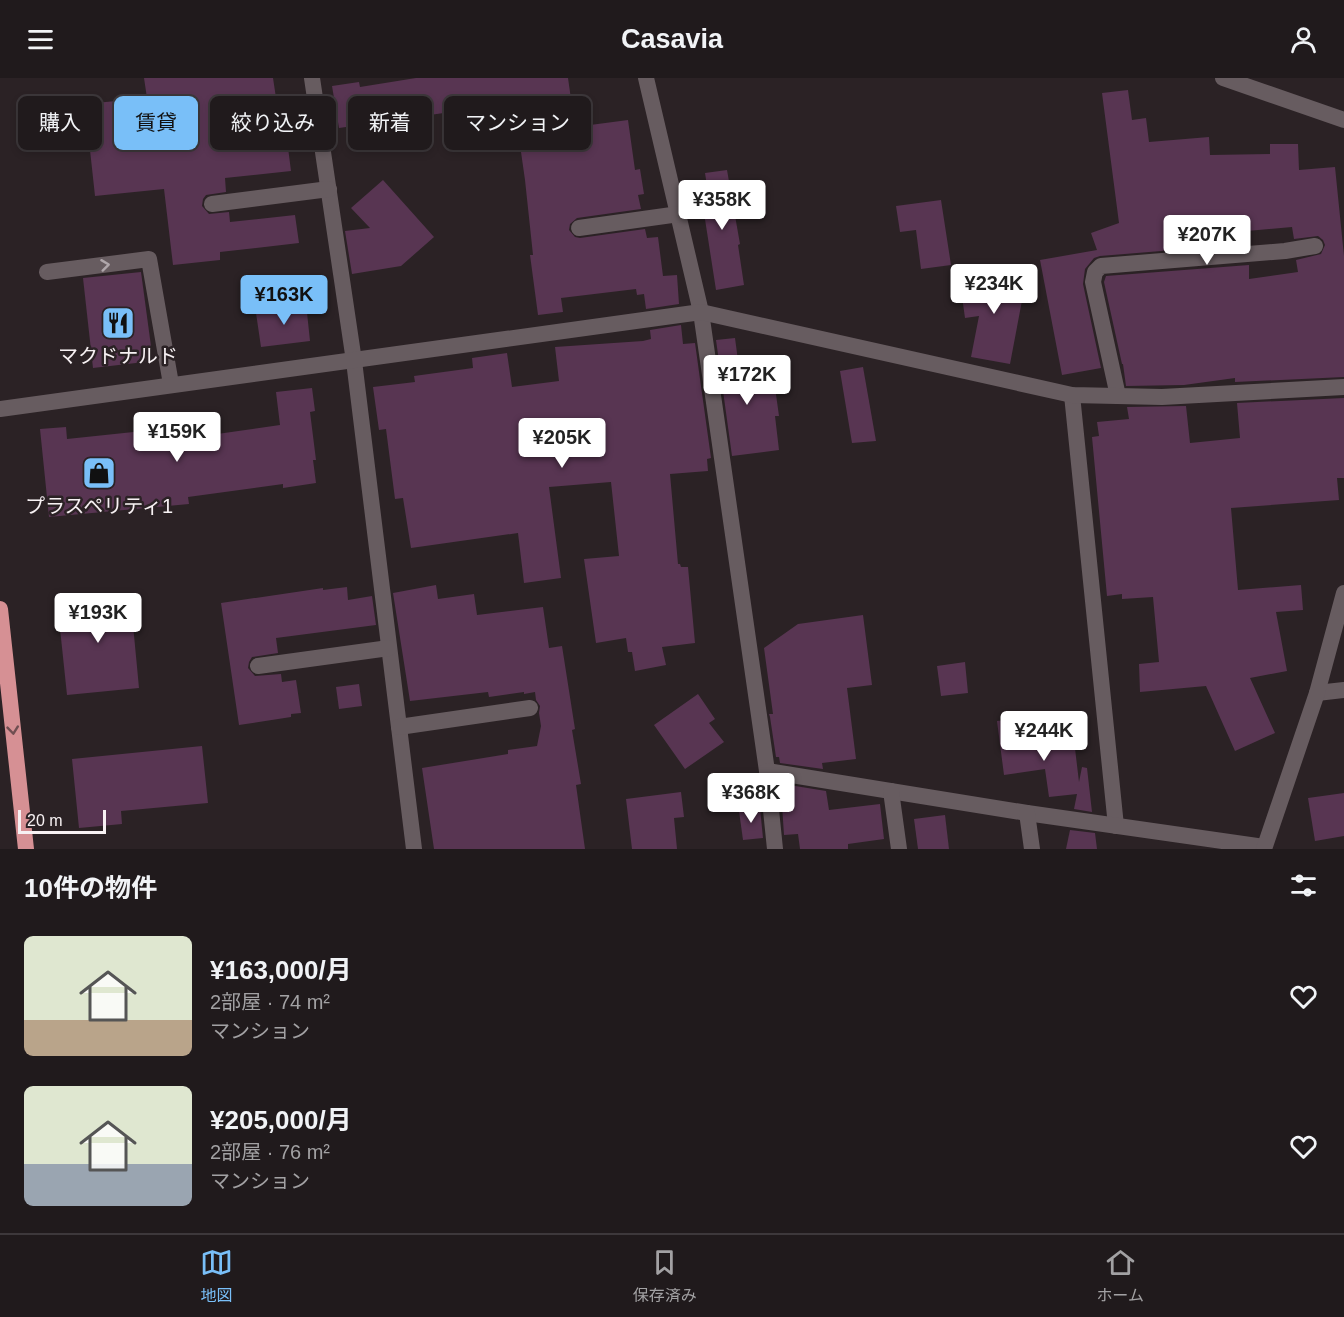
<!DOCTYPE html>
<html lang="ja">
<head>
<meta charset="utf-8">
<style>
  :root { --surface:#201a1c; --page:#2d2729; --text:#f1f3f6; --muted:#a2a1a3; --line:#3d383b; --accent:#79bff8 }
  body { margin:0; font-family:Helvetica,"Noto Sans JP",sans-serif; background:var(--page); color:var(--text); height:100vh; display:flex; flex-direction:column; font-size:22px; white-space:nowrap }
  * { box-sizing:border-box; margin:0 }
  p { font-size:20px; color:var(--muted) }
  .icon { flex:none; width:33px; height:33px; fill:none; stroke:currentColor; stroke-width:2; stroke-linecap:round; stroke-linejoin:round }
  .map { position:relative; height:771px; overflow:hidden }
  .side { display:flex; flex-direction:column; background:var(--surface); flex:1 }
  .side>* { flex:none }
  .hud { position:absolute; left:18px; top:18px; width:600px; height:54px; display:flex; gap:12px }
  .scale { position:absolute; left:18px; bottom:15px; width:88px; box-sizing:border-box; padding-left:6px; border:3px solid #f7f1f3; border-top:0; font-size:16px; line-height:21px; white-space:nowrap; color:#f7f1f3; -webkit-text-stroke:4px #2b2225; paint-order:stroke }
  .price { position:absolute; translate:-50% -51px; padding:0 14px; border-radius:6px; background:#fff; color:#222; font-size:20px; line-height:39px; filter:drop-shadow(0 2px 3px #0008) }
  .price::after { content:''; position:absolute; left:50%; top:36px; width:18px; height:14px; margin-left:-9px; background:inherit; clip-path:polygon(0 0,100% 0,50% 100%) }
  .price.on { background:var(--accent); color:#111 }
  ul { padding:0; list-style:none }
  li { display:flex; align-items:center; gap:18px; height:150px; padding:0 24px }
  li span { display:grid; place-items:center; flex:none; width:168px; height:120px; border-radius:9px; color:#555 }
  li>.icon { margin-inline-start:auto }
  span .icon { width:72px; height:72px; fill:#fffc; stroke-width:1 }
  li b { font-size:26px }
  h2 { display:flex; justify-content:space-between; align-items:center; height:72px; padding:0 24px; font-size:26px }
  .chip { padding:0 21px; border-radius:9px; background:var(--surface); box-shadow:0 3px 9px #0003,0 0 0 2px var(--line); font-size:21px; line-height:54px }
  .chip.on { background:var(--accent); color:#111 }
  header { display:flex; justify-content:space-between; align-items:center; height:78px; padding:0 24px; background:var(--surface); font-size:27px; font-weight:800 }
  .menu { display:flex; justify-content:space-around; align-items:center; height:84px; border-top:2px solid var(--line); background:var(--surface); font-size:16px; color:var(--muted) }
  .menu a { display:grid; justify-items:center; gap:3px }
  .menu .on { color:var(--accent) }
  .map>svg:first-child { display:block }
  .building { fill:#583552 }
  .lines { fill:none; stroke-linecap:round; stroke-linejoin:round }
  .service { stroke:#675c60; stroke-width:16 }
  .minor { stroke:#675c60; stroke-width:16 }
  .tertiary { stroke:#675c60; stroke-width:16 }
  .trunk { stroke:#d69094; stroke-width:16 }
  .oneway { stroke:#afa6aa }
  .oneway2 { stroke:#6f4e51 }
  .labels { text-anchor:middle; stroke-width:5; stroke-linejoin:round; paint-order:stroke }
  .poi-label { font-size:20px; fill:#f7f1f3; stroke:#2b2225 }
</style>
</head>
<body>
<header><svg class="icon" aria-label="menu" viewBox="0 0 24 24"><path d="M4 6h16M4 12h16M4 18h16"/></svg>Casavia<svg class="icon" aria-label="person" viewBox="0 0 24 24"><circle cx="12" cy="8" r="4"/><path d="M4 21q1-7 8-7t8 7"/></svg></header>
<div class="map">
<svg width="1344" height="771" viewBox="0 0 1344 771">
  <rect width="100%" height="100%" fill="#2b2225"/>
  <g class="building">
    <path d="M144 0H273L280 46H285L291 93 225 100 226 114 206 117 203 121 202 128 209 136 229 134 230 144 295 137 299 165 220 174V182L173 187 164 111 95 118 85 26 147 20Z"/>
    <path d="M416 0H568L575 49 628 42 635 92 640 91 644 116 638 117 641 131 577 140 570 146 569 152 575 159 580 160 645 151 647 160 658 159 663 198 677 197 679 226 646 231 644 216 637 217 636 211 561 220 563 234 538 237 530 177H533L525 102 514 25 339 50 332 8 359 4 360 9Z"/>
    <path d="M1128 12 1132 42 1146 40 1149 64 1209 59 1210 77 1270 76V66H1298L1299 92 1335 89 1344 178V299L1235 304V300L1184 307 1126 308 1123 286H1122L1104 204 1106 198 1249 187V201L1298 194 1296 182 1321 176 1325 167 1323 162 1318 158 1294 161 1292 149 1247 153V166L1100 178 1094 180 1085 191 1083 206 1101 290 1062 297 1040 182 1097 172 1091 155 1119 145 1102 15Z"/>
    <path d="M727 92 740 166 738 167 744 207 716 212 700 109 707 108 705 95Z"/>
    <path d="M383 102 434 159 401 188 352 196 345 153 370 150 351 130Z"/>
    <path d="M941 122 951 187 921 191 916 152 900 154 896 128Z"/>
    <path d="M141 194 153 283 93 290 83 200Z"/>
    <path d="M1027 196 1010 286 971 279 979 238 965 240 960 204Z"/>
    <path d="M306 225 310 263 261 269 256 235 283 232V227Z"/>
    <path d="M681 247 683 266 695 265 711 380 707 381 708 393 670 396 678 486H680L681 489H688L695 565 662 569 666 587 635 593 632 574H628L626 560 596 565 584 481 619 478 611 404 549 409 561 500 524 505 518 455 411 470 403 420 395 421 386 351 379 352 373 309 415 304 414 298 473 290 472 280 507 275 512 309 559 303 555 269 643 263 651 261 650 252Z"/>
    <path d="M735 260 741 305 774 302 779 338H775L779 372 732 378 716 262Z"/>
    <path d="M863 289 876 363 852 365 840 293Z"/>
    <path d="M312 310 315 333 310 334 316 382H313L316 405 283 410V406L188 419 189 426 49 439 40 351 66 349 67 361 181 349 182 361 280 347 276 314Z"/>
    <path d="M1344 320V400H1337L1339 422 1231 430 1238 512 1301 507 1303 532 1276 534 1287 593 1250 600 1275 655 1235 673 1206 608 1140 614 1139 586 1159 584 1153 519 1122 521V516L1107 518 1092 359 1099 358 1097 344 1129 341 1127 329 1186 328 1190 365 1240 360 1237 325Z"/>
    <path d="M436 507 438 521 474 516 477 537 543 529 549 570 562 568 575 651 572 652 581 706 576 707 585 771H434L422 690 508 676V672L537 668 541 648 539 635 540 628 536 622 535 614 524 616V614L489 619 488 614 410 623 393 515Z"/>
    <path d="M347 509 348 522 372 518 376 547 276 560 278 575 252 579 249 584 248 590 255 598 281 596 282 604 296 602 301 635 291 636V639L239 647 221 525 323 510V512Z"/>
    <path d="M130 515 139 610 67 617 57 522Z"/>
    <path d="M863 537 872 607 847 610 856 681 822 685 823 691 780 685 779 679H776L770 639 769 636H773L764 570 798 546Z"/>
    <path d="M965 584 968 615 941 618 937 588Z"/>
    <path d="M359 606 362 628 339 631 336 609Z"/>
    <path d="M698 616 715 641 709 645 724 664 685 691 654 647Z"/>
    <path d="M1026 640 1030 668 1074 662 1079 704 1082 689 1087 690 1092 734 1074 731 1077 716 1049 719 1045 691 1004 697 997 643Z"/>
    <path d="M202 668 208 725 121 733 122 746 79 750 72 681Z"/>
    <path d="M783 706 826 713 829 732 880 726 884 761 848 766V771H800L798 756 784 757 782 727 786 726Z"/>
    <path d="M681 714 684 739 674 740 677 771H632L626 721Z"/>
    <path d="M1344 715V758L1315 763 1308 720Z"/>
    <path d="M760 730 763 760 743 762 739 733Z"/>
    <path d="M945 737 949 771H918L914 741Z"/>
    <path d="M1070 752 1095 755 1097 771H1066Z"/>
  </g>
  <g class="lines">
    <path class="service" d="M47 194 149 181 171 306"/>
    <g class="minor">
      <path d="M312 0 354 283 414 771"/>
      <path d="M646 0 701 234 767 693 775 771"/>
      <path d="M212 126 329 111"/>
      <path d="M579 150 679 136"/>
      <path d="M1072 317 1116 748"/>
      <path d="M1118 318 1093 204 1095 194 1101 188 1285 173 1315 168"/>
      <path d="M0 331 701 234 1072 317 1162 319 1344 309"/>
      <path d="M258 588 389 570"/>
      <path d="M1317 615 1344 612"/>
      <path d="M399 649 530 630"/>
      <path d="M767 693 1027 735 1264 769"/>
      <path d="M891 713 899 771"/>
      <path d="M1027 735 1032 771"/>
      <path d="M1264 771 1317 615 1344 515"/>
    </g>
    <path class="tertiary" d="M1223 0 1344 42"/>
    <path class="trunk" d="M0 531 26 771"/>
  </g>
  <defs><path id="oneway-chevron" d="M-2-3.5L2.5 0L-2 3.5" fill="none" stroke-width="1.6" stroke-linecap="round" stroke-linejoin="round" transform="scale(1.5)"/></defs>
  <use class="oneway" href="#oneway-chevron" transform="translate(105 187) rotate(-7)"/>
  <use class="oneway2" href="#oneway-chevron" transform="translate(13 652) rotate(84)"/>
  <defs>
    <symbol id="restaurant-square" viewBox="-11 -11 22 22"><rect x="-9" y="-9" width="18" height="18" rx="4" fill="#79bff8" stroke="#2b2225"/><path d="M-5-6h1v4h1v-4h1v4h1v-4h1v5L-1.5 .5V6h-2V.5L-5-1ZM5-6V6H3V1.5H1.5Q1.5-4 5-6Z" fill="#111"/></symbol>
    <symbol id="shop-square" viewBox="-11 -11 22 22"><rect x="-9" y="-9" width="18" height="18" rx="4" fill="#79bff8" stroke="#2b2225"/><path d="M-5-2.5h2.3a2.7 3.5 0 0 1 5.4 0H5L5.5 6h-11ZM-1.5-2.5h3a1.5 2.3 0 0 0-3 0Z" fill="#111"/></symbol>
  </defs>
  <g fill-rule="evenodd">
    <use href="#restaurant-square" x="99" y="226" width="38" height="38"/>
    <use href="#shop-square" x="80" y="376" width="38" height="38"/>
  </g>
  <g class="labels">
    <g class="poi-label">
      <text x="118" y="285">マクドナルド</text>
      <text x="99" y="435">プラスペリティ1</text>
    </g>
  </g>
</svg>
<div class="scale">20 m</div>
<b class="price" style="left:722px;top:153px">¥358K</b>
<b class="price" style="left:1207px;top:188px">¥207K</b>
<b class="price" style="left:994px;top:237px">¥234K</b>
<b class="price on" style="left:284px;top:248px">¥163K</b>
<b class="price" style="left:747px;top:328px">¥172K</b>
<b class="price" style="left:177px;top:385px">¥159K</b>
<b class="price" style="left:562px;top:391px">¥205K</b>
<b class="price" style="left:98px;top:566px">¥193K</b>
<b class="price" style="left:1044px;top:684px">¥244K</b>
<b class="price" style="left:751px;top:746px">¥368K</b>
<div class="hud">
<a class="chip">購入</a>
<a class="chip on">賃貸</a>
<a class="chip">絞り込み</a>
<a class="chip">新着</a>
<a class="chip">マンション</a>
</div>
</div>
<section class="side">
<h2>10件の物件<svg class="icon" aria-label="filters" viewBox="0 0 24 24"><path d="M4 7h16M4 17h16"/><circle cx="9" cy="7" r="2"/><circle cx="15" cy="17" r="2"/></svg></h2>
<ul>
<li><span style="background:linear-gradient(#dfe7d0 70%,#b9a48a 0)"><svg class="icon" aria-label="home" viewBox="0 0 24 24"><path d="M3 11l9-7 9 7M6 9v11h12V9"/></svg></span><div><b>¥163,000/月</b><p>2部屋 · 74 m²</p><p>マンション</p></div><svg class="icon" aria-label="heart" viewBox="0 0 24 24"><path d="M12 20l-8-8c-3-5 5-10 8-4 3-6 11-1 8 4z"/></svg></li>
<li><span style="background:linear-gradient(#dfe7d0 65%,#9aa5b1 0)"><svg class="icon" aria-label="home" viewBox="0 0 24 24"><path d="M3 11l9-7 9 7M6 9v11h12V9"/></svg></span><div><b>¥205,000/月</b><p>2部屋 · 76 m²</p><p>マンション</p></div><svg class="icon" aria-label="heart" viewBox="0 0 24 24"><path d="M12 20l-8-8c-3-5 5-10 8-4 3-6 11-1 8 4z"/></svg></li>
</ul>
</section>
<nav class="menu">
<a class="on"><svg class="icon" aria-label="map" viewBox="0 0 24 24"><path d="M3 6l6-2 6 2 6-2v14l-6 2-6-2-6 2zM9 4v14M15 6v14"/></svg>地図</a>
<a><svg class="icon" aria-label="saved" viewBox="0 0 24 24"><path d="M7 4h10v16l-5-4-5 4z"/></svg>保存済み</a>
<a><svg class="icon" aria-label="home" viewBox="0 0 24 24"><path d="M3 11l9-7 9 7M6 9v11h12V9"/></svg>ホーム</a>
</nav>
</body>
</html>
